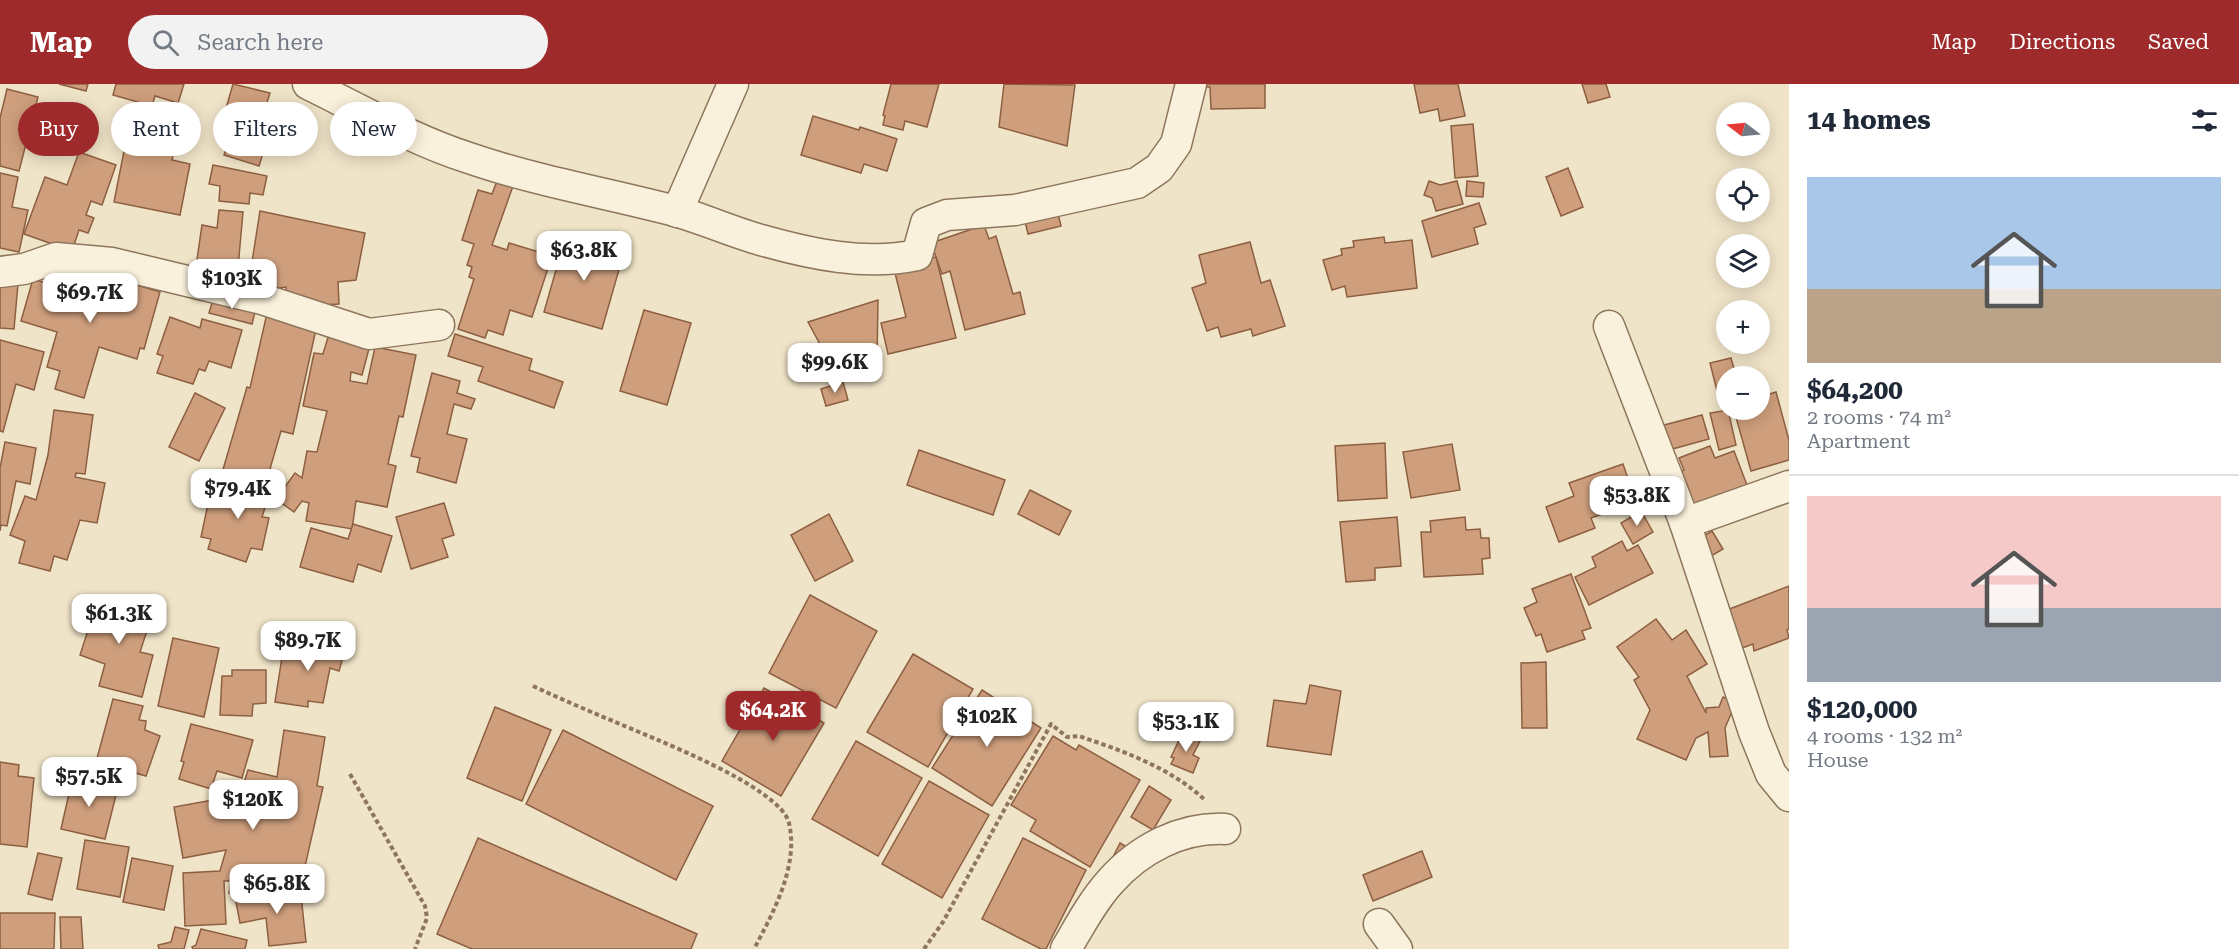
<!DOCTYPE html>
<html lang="en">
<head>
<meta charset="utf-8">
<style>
  :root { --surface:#fff; --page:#f2f2f3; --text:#1f2937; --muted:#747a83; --line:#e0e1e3; --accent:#9e2a2b }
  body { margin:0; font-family:"Roboto Serif",serif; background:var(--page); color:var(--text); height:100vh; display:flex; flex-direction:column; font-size:22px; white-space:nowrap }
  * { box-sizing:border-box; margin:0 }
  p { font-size:20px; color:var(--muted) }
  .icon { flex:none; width:33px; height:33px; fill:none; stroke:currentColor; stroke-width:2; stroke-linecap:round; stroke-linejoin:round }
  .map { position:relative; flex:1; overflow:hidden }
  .panel { display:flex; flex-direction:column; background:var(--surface); width:450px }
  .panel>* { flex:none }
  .hud { position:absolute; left:18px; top:18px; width:570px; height:54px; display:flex; gap:12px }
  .needle { width:39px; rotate:286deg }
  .fabs { position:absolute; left:1716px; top:18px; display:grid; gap:12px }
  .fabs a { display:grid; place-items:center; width:54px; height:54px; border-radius:50%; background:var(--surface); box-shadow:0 3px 15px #0003; font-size:30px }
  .price { position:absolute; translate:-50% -51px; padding:0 14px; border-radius:12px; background:#fff; color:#222; font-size:20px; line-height:39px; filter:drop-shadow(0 2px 3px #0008) }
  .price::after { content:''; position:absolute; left:50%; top:36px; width:18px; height:14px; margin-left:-9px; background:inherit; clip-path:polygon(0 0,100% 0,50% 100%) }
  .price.selected { background:var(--accent); color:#fff }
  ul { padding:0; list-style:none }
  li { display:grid; align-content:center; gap:12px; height:318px; padding:0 18px }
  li+li { border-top:2px solid var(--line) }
  li span { display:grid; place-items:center; height:186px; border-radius:0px; color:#555 }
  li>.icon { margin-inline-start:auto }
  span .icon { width:108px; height:108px; fill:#fffc; stroke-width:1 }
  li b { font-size:26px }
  h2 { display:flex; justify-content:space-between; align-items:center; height:72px; padding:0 18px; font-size:26px }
  .tag { padding:0 21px; border-radius:27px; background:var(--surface); box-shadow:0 3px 15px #0003; font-size:21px; line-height:54px }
  .tag.selected { background:var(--accent); color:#fff }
  header { display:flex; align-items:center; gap:36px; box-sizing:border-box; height:84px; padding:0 30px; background:var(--accent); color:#fff }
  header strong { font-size:28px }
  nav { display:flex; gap:33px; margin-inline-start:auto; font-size:21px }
  .search { width:420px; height:54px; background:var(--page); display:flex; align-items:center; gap:15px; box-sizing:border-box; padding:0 21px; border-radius:33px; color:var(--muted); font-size:22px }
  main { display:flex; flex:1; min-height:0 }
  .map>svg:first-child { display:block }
  .building { fill:#cf9f7d; stroke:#8d5f41; stroke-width:1.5 }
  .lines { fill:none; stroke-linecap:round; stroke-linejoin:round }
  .minor-casing { stroke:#8d765c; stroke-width:33 }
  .path { stroke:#8d765c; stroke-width:4; stroke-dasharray:4.5 3; stroke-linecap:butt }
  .minor { stroke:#faf1dc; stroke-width:30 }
</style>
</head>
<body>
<header>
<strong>Map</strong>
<div class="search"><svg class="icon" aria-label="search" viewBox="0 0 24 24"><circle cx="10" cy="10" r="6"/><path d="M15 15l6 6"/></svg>Search here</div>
<nav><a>Map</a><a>Directions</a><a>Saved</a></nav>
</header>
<main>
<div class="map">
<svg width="1789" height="865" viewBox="0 0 1789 865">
  <rect width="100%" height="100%" fill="#f0e4c8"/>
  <g class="building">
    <path d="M59 0H88L86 7Z"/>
    <path d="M116 0H184L178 19 155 12 152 22 113 11Z"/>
    <path d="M233 0 270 9 252 66 263 69 259 82 224 71 228 58 236 61 237 57 218 52Z"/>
    <path d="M891 0H939L927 43 905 37 903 46 883 41 885 32 883 31Z"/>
    <path d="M1004 0 1075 1 1067 62 999 43Z"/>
    <path d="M1202 0H1265V24L1211 25 1210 3H1202Z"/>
    <path d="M1414 0H1458L1465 32 1440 37 1438 25 1420 29Z"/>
    <path d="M1582 0H1606L1610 13 1588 19Z"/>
    <path d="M7 5 38 13 19 87 0 82V34Z"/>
    <path d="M146 26 182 35 172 76 190 80 180 131 114 118 124 67 135 69Z"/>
    <path d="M813 32 859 46 860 43 897 55 887 87 864 80 861 89 801 71Z"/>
    <path d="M1473 40 1478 92 1455 94 1451 42Z"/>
    <path d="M79 68 116 81 102 121 91 117 86 131 94 134 88 149 79 146 72 167 24 150 45 93 67 101Z"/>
    <path d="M213 81 267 92 263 111 250 109 249 120 219 117 220 102 209 100Z"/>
    <path d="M1568 84 1583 123 1561 132 1546 93Z"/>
    <path d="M0 89 18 93 12 123 28 126 19 168 0 164Z"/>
    <path d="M497 97 513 102 492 161 507 166 509 159 552 172 532 233 510 226 503 251 488 246 485 254 458 245 474 195 469 193 472 183 467 181 474 160 462 156 478 106 492 110Z"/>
    <path d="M1429 97 1440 101 1457 97 1463 120 1436 127 1432 114 1424 111Z"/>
    <path d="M1467 97 1484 99 1483 113 1466 112Z"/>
    <path d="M1479 119 1486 140 1474 144 1478 160 1432 173 1422 137Z"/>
    <path d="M1056 121 1061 142 1028 150 1023 129Z"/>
    <path d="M219 126 243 128 238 184 229 183 227 201 194 196 202 141 217 144Z"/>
    <path d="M260 127 365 149 356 196 338 198 339 220 287 223 286 203 262 206 259 179 252 178Z"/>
    <path d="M984 141 989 155 996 152 1013 210 1020 208 1025 230 965 246 950 187 942 190 931 159Z"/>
    <path d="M566 151 624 168 602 245 544 228Z"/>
    <path d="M1384 153 1385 159 1412 156 1417 204 1347 213 1345 202 1332 206 1323 176 1342 171 1341 165 1354 163 1353 157Z"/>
    <path d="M1250 158 1261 199 1270 196 1285 242 1253 252 1251 245 1221 253 1218 243 1207 247 1192 204 1206 199 1199 171Z"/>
    <path d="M936 173 956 254 888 270 881 239 906 233 894 185Z"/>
    <path d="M97 189 160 208 144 265 140 264 137 275 99 263 84 314 55 305 60 287 47 283 57 248 21 237 33 195 69 206 72 197 93 203Z"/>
    <path d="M0 199 18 200 14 245 0 244Z"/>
    <path d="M214 212 256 224 252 240 209 229Z"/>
    <path d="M878 216 877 279 836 290 808 238Z"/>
    <path d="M268 225 318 236 293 350 281 347 265 402 222 389 247 303 250 304Z"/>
    <path d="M644 226 691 239 667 321 620 307Z"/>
    <path d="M170 233 200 244 202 235 242 246 231 284 209 277 205 287 199 285 193 300 157 289 163 272 157 270Z"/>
    <path d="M329 250 370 261 362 291 351 288 350 297 367 300 375 263 416 271 403 333 399 332 388 380 396 382 387 423 356 417 352 445 306 437 309 419 302 417 294 428 276 415 295 389 302 394 307 367 317 368 327 327 303 322 314 269 323 270Z"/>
    <path d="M455 250 532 275 529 286 563 298 554 324 478 297 483 283 448 272Z"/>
    <path d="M0 256 44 268 34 306 16 300 3 348 0 347Z"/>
    <path d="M1731 274 1736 292H1726V318L1720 319 1710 279Z"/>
    <path d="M432 289 460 297 457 309 475 315 471 325 454 320 447 350 467 355 456 399 417 388 420 374 411 372Z"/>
    <path d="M843 298 848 316 826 322 821 305Z"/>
    <path d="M1776 308 1789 356V376L1751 387 1734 326H1760V313Z"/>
    <path d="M195 309 225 324 199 377 169 363Z"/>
    <path d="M54 326 93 331 85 390 76 389 75 393 105 399 97 439 80 436 67 476 54 472 50 487 19 479 25 457 10 451 25 412 36 416 48 371Z"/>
    <path d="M1728 326 1736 361 1719 366 1710 329Z"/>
    <path d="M1702 331 1709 355 1665 367 1653 344Z"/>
    <path d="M5 358 36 364 30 400 16 397 7 442 1 441 0 447V384Z"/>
    <path d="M1385 359 1387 414 1338 417 1335 362Z"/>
    <path d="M1452 360 1460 406 1411 414 1403 368Z"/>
    <path d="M1710 362 1715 374 1734 367 1750 409 1687 433 1671 391 1684 386 1679 374Z"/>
    <path d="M919 366 1005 396 993 431 907 401Z"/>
    <path d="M1623 380 1636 418 1591 434 1595 444 1559 458 1546 423 1574 412 1569 399Z"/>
    <path d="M231 393 271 405 262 433 269 434 262 466 251 464 246 478 208 465 211 455 201 453 208 420 220 423Z"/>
    <path d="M1030 406 1071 427 1059 451 1018 430Z"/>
    <path d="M444 419 454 451 442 455 448 473 411 485 396 433Z"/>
    <path d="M1641 427 1653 448 1633 460 1621 439Z"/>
    <path d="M829 430 853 477 815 497 791 451Z"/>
    <path d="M1397 433 1401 482 1375 484V496L1346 498 1340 438Z"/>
    <path d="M1465 433 1466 446 1480 445 1481 454H1489L1490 474 1482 475 1483 490 1424 493 1421 448H1431L1430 437Z"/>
    <path d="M353 440 392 452 381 488 358 480 353 498 300 483 311 444 348 455Z"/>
    <path d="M1712 447 1723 465 1701 478 1692 459Z"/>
    <path d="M1622 457 1627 467 1638 461 1653 489 1589 521 1575 493 1596 483 1592 473Z"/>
    <path d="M1571 490 1591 544 1582 547 1585 555 1547 568 1541 550 1536 552 1524 524 1537 518 1532 505Z"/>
    <path d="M1789 502V545L1787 546 1789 554 1754 567 1753 560 1742 564 1727 526Z"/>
    <path d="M810 511 877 547 836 624 769 589Z"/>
    <path d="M99 512 153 528 140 568 153 571 142 613 99 602 105 580 80 571Z"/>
    <path d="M1656 535 1672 556 1686 546 1707 580 1687 592 1706 629V624L1719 623 1723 613 1736 618 1725 644 1728 672 1710 673 1708 648 1696 654 1686 676 1637 655 1650 626 1634 596 1639 593 1617 563Z"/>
    <path d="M298 553 334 560V562L345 566 339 587 330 584 323 619 308 617V623L275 618 282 573 294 575Z"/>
    <path d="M173 554 219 564 204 633 158 622Z"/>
    <path d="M913 570 973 605 928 683 867 648Z"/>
    <path d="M1546 578 1547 644H1522L1521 579Z"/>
    <path d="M232 586H266V619L253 620 252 632 220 631 222 592H232Z"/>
    <path d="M1310 601 1341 607 1331 671 1267 662 1274 616 1306 620Z"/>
    <path d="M764 604 824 639 781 712 722 677Z"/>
    <path d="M982 606 1041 644 992 722 932 684Z"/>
    <path d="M113 615 143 622 139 636 146 637 145 646 160 652 146 692 96 678Z"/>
    <path d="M495 623 551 646 522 717 467 694Z"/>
    <path d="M191 640 253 656 242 694 217 687 211 705 179 695 184 678 181 677Z"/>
    <path d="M284 646 325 653 317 702 323 703 301 800 254 798 252 812 229 809 231 797H224L226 840 185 842 183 789 220 787 226 766 183 774 174 723 240 711 248 686 277 693Z"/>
    <path d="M563 646 713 722 676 796 526 720Z"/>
    <path d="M1183 648 1200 657 1193 671 1199 674 1193 689 1171 680 1174 674 1171 673Z"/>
    <path d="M1053 652 1076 666 1079 661 1140 696 1090 783 1030 747 1036 736 1011 721Z"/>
    <path d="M856 657 922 694 878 772 812 735Z"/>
    <path d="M0 678 19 681 18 692 34 694 27 763 0 760Z"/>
    <path d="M73 692 118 703 105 755 61 745Z"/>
    <path d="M929 697 989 731 942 814 882 780Z"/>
    <path d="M1149 702 1171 716 1153 746 1131 733Z"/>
    <path d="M478 754 697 850 691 865H472L437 850Z"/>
    <path d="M1023 754 1086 786 1046 865H1041L982 835Z"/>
    <path d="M85 756 129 763 120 813 77 805Z"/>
    <path d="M1120 759 1130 765 1112 775Z"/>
    <path d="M1422 767 1432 793 1373 817 1363 791Z"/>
    <path d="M38 769 62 774 52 816 28 810Z"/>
    <path d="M132 774 173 782 164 826 123 818Z"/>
    <path d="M300 802 306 858 269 862 266 834 240 839 236 818 264 813 263 806Z"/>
    <path d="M0 829H55L54 865H0Z"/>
    <path d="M60 833H81L83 865H61Z"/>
    <path d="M175 843 189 846 184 865H159L158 861 171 858Z"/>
    <path d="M201 845 247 856 245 865H193L192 863 196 861Z"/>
  </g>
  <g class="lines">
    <defs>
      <g id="minor">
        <path d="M308 0C361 26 413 56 469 74 536 97 606 109 675 127 704 135 732 148 761 156 810 170 866 182 917 171L926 139 947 131 1015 126 1137 99 1159 84 1176 60 1191 0"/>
        <path d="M677 128 733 0"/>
        <path d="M0 188 24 185 56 174 112 179 262 215 369 250 439 241"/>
        <path d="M1609 242 1685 439 1754 648 1771 690 1789 712"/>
        <path d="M1685 439 1789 402"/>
        <path d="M1379 840 1397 865"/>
        <path d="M1066 865C1079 843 1092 818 1110 798 1139 765 1181 743 1225 745"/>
      </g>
    </defs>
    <use href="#minor" class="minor-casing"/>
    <g class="path">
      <path d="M533 602C559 614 586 626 613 637 649 653 780 702 789 739 799 782 773 829 754 865"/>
      <path d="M350 690 425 822 427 834 415 865"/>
      <path d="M924 865 943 838 1051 640 1067 653 1079 652C1123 667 1171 684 1205 716"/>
    </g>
    <use href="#minor" class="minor"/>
  </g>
</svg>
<div class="fabs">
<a><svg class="needle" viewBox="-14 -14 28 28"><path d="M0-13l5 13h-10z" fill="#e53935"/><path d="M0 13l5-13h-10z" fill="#747a83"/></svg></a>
<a><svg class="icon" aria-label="locate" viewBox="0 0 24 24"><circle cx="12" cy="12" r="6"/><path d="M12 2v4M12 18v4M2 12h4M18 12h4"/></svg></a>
<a><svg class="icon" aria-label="layers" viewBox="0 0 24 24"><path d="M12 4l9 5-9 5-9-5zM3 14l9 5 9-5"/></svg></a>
<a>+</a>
<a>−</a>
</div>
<b class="price" style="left:584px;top:198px">$63.8K</b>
<b class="price" style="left:232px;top:226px">$103K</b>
<b class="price" style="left:90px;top:240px">$69.7K</b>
<b class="price" style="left:835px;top:310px">$99.6K</b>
<b class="price" style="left:238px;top:436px">$79.4K</b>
<b class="price" style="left:1637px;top:443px">$53.8K</b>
<b class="price" style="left:119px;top:561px">$61.3K</b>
<b class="price" style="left:308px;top:588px">$89.7K</b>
<b class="price selected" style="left:773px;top:658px">$64.2K</b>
<b class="price" style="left:987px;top:664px">$102K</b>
<b class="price" style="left:1186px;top:669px">$53.1K</b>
<b class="price" style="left:89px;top:724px">$57.5K</b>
<b class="price" style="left:253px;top:747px">$120K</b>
<b class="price" style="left:277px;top:831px">$65.8K</b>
<div class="hud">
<a class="tag selected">Buy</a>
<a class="tag">Rent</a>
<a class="tag">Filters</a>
<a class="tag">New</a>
</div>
</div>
<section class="panel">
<h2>14 homes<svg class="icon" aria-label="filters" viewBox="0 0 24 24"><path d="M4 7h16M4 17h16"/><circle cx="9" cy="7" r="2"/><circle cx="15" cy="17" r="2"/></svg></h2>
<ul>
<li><span style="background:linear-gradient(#a9c7e8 60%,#b9a48a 0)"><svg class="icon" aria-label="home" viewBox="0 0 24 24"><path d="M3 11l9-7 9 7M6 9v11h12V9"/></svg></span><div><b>$64,200</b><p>2 rooms · 74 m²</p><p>Apartment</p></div></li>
<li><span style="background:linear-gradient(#f6c9c9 60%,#9aa5b1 0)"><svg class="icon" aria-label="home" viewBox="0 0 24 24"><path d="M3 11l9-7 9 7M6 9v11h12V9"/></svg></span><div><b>$120,000</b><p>4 rooms · 132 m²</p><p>House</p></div></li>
</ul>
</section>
</main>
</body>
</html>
